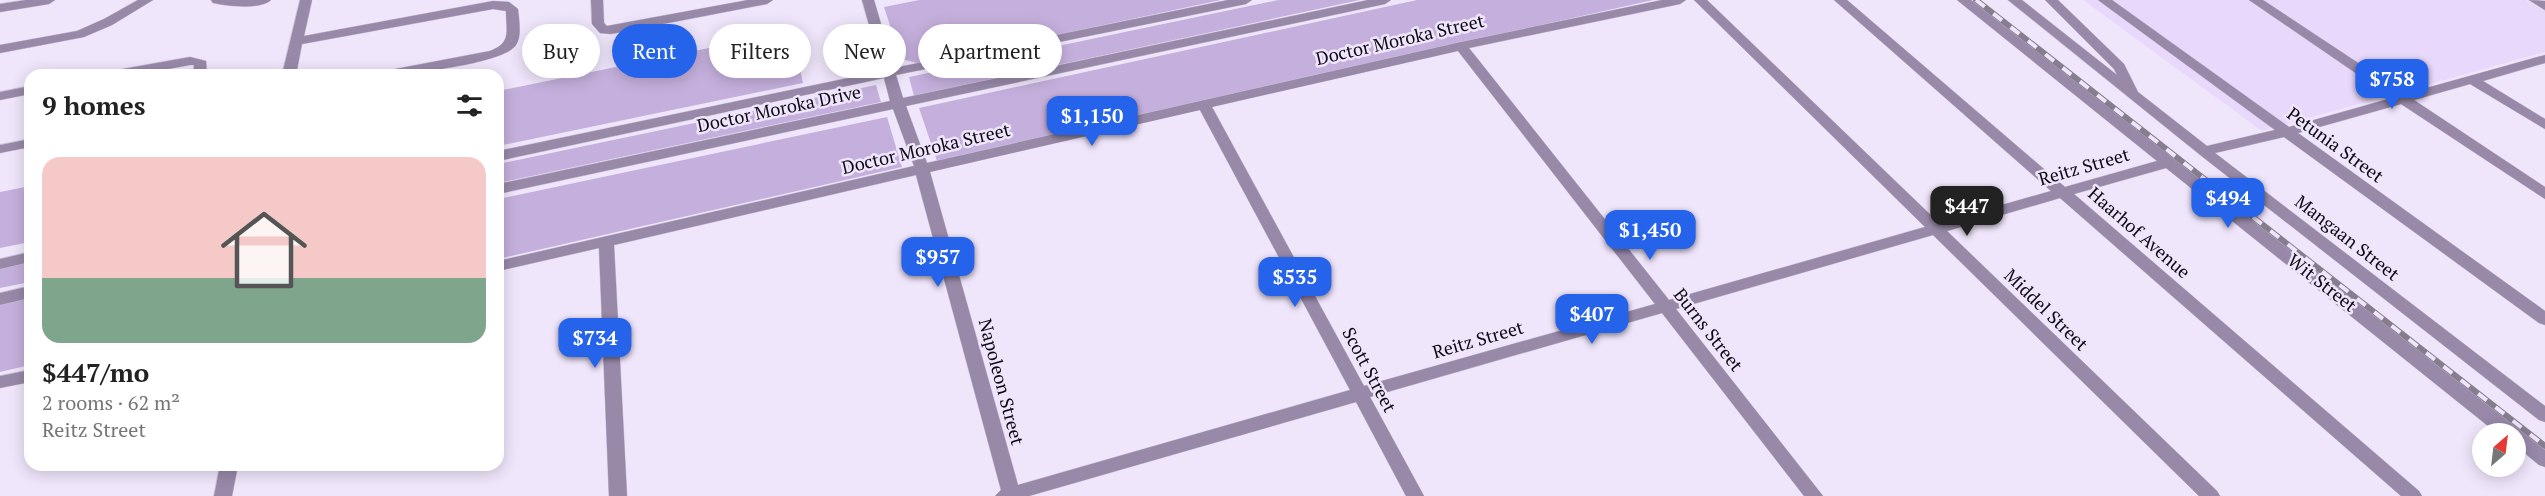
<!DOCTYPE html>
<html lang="en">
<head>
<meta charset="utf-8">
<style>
  :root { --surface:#fff; --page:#f2f2f2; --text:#222; --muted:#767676; --accent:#2563eb }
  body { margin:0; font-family:"PT Serif",serif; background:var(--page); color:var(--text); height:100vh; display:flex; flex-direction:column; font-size:22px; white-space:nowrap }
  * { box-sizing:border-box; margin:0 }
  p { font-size:20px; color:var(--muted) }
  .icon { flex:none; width:33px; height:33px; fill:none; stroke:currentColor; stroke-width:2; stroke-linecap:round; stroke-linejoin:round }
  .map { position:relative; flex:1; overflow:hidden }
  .drawer { position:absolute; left:24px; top:69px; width:480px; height:402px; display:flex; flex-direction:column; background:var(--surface); border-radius:18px; box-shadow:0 3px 15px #0003 }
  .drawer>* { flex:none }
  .hud { position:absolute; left:522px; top:24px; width:570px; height:54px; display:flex; gap:12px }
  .needle { width:39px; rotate:28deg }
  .fabs { position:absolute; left:2472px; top:423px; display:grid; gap:12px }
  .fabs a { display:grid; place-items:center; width:54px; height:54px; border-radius:50%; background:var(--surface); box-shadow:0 3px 15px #0003; font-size:30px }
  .price { position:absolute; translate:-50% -51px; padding:0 14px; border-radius:12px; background:var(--accent); color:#fff; font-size:20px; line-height:39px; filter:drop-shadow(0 2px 3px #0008) }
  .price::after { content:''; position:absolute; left:50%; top:36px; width:18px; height:14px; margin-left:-9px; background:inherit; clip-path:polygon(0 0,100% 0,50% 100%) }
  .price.selected { background:#222; color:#fff }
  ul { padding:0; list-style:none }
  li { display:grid; align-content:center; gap:12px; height:318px; padding:0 18px }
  li span { display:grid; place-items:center; height:186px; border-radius:18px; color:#555 }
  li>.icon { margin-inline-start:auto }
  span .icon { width:108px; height:108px; fill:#fffc; stroke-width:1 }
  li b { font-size:26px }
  h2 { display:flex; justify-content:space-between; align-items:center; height:72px; padding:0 18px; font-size:26px }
  .chip { padding:0 21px; border-radius:27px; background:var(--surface); box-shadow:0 3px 15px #0003; font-size:21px; line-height:54px }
  .chip.selected { background:var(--accent); color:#fff }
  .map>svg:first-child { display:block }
  .built { fill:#e8d8fb }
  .green { fill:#c5b0dd }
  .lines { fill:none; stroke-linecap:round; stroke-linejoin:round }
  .minor-casing { stroke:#ccc3d7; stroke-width:1 }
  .minor { fill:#9889a9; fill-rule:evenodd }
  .rail-casing { stroke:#867e8f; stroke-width:6 }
  .rail { stroke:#f0e6fc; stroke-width:4; stroke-dasharray:11; stroke-linecap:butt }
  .labels { text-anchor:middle; stroke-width:5; stroke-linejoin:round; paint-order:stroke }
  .street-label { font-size:18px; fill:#0e0914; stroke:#f0e6fc }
</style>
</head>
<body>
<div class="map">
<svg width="2545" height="496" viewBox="0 0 2545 496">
  <rect width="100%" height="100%" fill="#f0e6fc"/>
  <path class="built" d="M2083 0H2526L2545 11V52L2262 131Z"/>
  <g class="green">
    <path d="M919 0H1221L921 64 901 59 884 7Z"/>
    <path d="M1278 0H1360L914 96 909 77Z"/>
    <path d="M1417 0H1653L937 161 919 108Z"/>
    <path d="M792 31 803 83 498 146V91Z"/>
    <path d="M876 85 881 102 498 183V164Z"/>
    <path d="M887 117 902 167 498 259V199Z"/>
    <path d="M30 186V242L0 248V192Z"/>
    <path d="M30 262V282L0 288V268Z"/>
    <path d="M30 298V365L0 372V305Z"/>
  </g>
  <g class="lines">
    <defs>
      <g id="minor">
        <path d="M26 0H55L49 4 0 12V4Z"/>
        <path d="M138 0H153L112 25 84 37 0 53V45L77 31 104 19Z"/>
        <path d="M211 0H271C260 10 227 6 213 3Z"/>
        <path d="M300 0H312L304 36 493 1 509 2 518 9C519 20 522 36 516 45 504 64 403 75 378 75L385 71 490 51C512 43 506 31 506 11L493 9 302 44 296 75H282Z"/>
        <path d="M591 0H603L604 23 607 26 748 0H773L767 4 611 34 600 33 592 24Z"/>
        <path d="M862 0H874L894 68 1228 0H1252L1246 4 896 75 903 98 1368 0H1391L1385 4 906 106 927 163 1461 42 1662 0H1686L1680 4 1469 48 1669 300 1925 227 1694 0H1707L1939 223 2051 191 1834 0H1847L2065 187 2157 161 1957 0H1971L2545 450V467L2539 465 2516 446V434H2498L2166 168 2074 194 2419 491 2422 496H2401L2060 198 1947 231 2217 491 2220 496H2199L1933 235 1676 309 1823 496H1804L1662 313 1370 397 1424 496H1406L1356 402 1029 496H995L1001 490 916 175 614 245 627 496H609L599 248 498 271V261L914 166 893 109 498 194V184L890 101 884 78 498 161V151L882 71ZM1458 51 1655 304 1364 386 1212 107ZM1200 110 1350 390 1018 485 930 172Z"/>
        <path d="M2008 0H2022L2117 75 2114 69 2045 0H2058L2124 64 2138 92 2207 146 2275 130 2098 0H2112L2289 127 2392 98 2249 0H2263L2405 94 2545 55V63L2483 81 2545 119V129L2470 84 2414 100 2545 187V199L2401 104 2298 133 2545 311V325L2539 323 2284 137 2215 153 2545 406V422L2539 420 2199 154Z"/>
        <path d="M2529 0 2545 1V10Z"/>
        <path d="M190 57 206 61 207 75H193L194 65H190L134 75H105L112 71Z"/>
        <path d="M30 86V94L0 100V92Z"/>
        <path d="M30 139V147L0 153V145Z"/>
        <path d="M30 252V262L0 269V259Z"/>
        <path d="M30 286V298L0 305V293Z"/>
        <path d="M30 370V382L0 388V376Z"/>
        <path d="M220 465H238L232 496H214Z"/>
      </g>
    </defs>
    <use href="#minor" class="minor-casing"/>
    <use href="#minor" class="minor"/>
    <defs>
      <path id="rail" d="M1976 0 2545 446"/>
    </defs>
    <use href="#rail" class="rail-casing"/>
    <use href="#rail" class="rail"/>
  </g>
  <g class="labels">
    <g class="street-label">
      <text transform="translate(1400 40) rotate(-13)" y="6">Doctor Moroka Street</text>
      <text transform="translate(779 109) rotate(-12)" y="6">Doctor Moroka Drive</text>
      <text transform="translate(2335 145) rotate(36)" y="6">Petunia Street</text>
      <text transform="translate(926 149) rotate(-13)" y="6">Doctor Moroka Street</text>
      <text transform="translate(2084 167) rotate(-16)" y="6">Reitz Street</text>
      <text transform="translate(2139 233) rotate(41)" y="6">Haarhof Avenue</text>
      <text transform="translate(2347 238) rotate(38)" y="6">Mangaan Street</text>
      <text transform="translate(2322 283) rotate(38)" y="6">Wit Street</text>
      <text transform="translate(2046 310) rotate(44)" y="6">Middel Street</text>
      <text transform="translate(1708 330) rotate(52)" y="6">Burns Street</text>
      <text transform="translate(1478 340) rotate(-16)" y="6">Reitz Street</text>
      <text transform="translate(1369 370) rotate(62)" y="6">Scott Street</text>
      <text transform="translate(1001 382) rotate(75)" y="6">Napoleon Street</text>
    </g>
  </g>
</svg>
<div class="fabs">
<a><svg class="needle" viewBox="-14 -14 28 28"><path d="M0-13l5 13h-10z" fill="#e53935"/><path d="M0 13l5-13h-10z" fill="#767676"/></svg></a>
</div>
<b class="price" style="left:2392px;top:110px">$758</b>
<b class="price" style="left:1092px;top:147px">$1,150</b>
<b class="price" style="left:2228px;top:229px">$494</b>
<b class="price selected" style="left:1967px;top:237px">$447</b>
<b class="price" style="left:1650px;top:261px">$1,450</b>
<b class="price" style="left:938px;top:288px">$957</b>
<b class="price" style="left:1295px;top:308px">$535</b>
<b class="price" style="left:1592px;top:345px">$407</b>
<b class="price" style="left:595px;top:369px">$734</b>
<div class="hud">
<a class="chip">Buy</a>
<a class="chip selected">Rent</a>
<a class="chip">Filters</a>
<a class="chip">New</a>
<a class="chip">Apartment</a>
</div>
<section class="drawer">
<h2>9 homes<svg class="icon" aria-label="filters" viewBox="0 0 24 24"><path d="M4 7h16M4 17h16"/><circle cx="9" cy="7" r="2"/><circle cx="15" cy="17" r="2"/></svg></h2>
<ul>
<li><span style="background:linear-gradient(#f6c9c9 65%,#7fa58c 0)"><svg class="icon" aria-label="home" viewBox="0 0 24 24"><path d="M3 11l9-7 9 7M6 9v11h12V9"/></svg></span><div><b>$447/mo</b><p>2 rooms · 62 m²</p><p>Reitz Street</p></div></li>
</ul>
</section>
</div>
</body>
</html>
